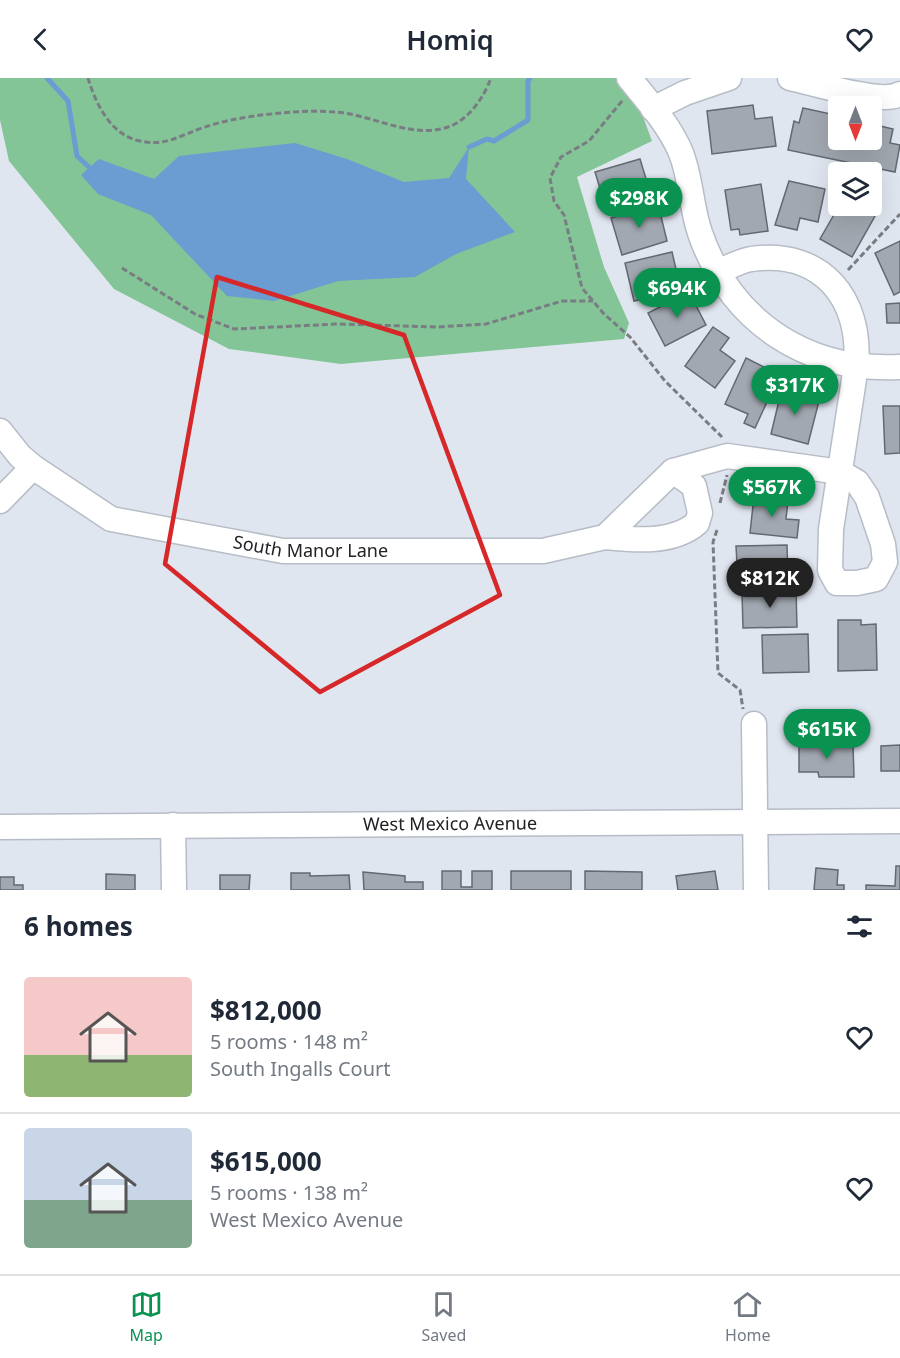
<!DOCTYPE html>
<html lang="en">
<head>
<meta charset="utf-8">
<style>
  :root { --surface:#fff; --page:#f6f6f7; --text:#1f2937; --muted:#747a83; --line:#e0e1e3; --accent:#0a9251 }
  body { margin:0; font-family:"Noto Sans",sans-serif; background:var(--page); color:var(--text); height:100vh; display:flex; flex-direction:column; font-size:22px; white-space:nowrap }
  * { box-sizing:border-box; margin:0 }
  p { font-size:20px; color:var(--muted) }
  .icon { flex:none; width:33px; height:33px; fill:none; stroke:currentColor; stroke-width:2; stroke-linecap:round; stroke-linejoin:round }
  .map { position:relative; height:812px; overflow:hidden }
  .details { display:flex; flex-direction:column; background:var(--surface); flex:1 }
  .details>* { flex:none }
  .needle { width:39px; rotate:180deg }
  .tools { position:absolute; left:828px; top:18px; display:grid; gap:12px }
  .tools a { display:grid; place-items:center; width:54px; height:54px; border-radius:6px; background:var(--surface); box-shadow:0 6px 24px #0002; font-size:30px }
  .price { position:absolute; translate:-50% -51px; padding:0 14px; border-radius:21px; background:var(--accent); color:#fff; font-size:20px; line-height:39px; filter:drop-shadow(0 2px 3px #0008) }
  .price::after { content:''; position:absolute; left:50%; top:36px; width:18px; height:14px; margin-left:-9px; background:inherit; clip-path:polygon(0 0,100% 0,50% 100%) }
  .price.on { background:#222; color:#fff }
  ul { padding:0; list-style:none }
  li { display:flex; align-items:center; gap:18px; height:150px; padding:0 24px }
  li+li { border-top:2px solid var(--line) }
  li span { display:grid; place-items:center; flex:none; width:168px; height:120px; border-radius:6px; color:#555 }
  li>.icon { margin-inline-start:auto }
  span .icon { width:72px; height:72px; fill:#fffc; stroke-width:1 }
  li b { font-size:26px }
  h2 { display:flex; justify-content:space-between; align-items:center; height:72px; padding:0 24px; font-size:26px }
  header { display:flex; justify-content:space-between; align-items:center; height:78px; padding:0 24px; background:var(--surface); font-size:27px; font-weight:600 }
  .tabs { display:flex; justify-content:space-around; align-items:center; height:84px; border-top:2px solid var(--line); background:var(--surface); font-size:16px; color:var(--muted) }
  .tabs a { display:grid; justify-items:center; gap:3px }
  .tabs .on { color:var(--accent) }
  .map>svg:first-child { display:block }
  .green { fill:#83c596 }
  .water { fill:#6b9cd2 }
  .lines { fill:none; stroke-linecap:round; stroke-linejoin:round }
  .stream { stroke:#6b9cd2; stroke-width:5 }
  .building { fill:#a2a8b1; stroke:#636871; stroke-width:1.5 }
  .minor-casing { stroke:#b7bdc6; stroke-width:27 }
  .path { stroke:#797d83; stroke-width:3; stroke-dasharray:6 3; stroke-linecap:butt }
  .minor { stroke:#fff; stroke-width:24 }
  .marked { fill:none; stroke:#d62828; stroke-width:4.5; stroke-linejoin:round }
  .labels { text-anchor:middle; stroke-width:6; stroke-linejoin:round; paint-order:stroke }
  .street-label { font-size:18px; fill:#202226; stroke:#e0e6f0 }
</style>
</head>
<body>
<header><svg class="icon" aria-label="back" viewBox="0 0 24 24"><path d="M15 5l-7 7 7 7"/></svg>Homiq<svg class="icon" aria-label="heart" viewBox="0 0 24 24"><path d="M12 20l-8-8c-3-5 5-10 8-4 3-6 11-1 8 4z"/></svg></header>
<div class="map">
<svg width="900" height="812" viewBox="0 0 900 812">
  <rect width="100%" height="100%" fill="#e0e6f0"/>
  <path class="green" d="M0 0H616L639 28 652 63 577 99 604 189 629 245 624 261 341 286 229 271 114 211 9 83 0 42Z"/>
  <path class="water" d="M295 65 347 81 404 104 449 100 469 69 466 101 515 154 456 176 415 199 338 203 274 223 227 218 151 137 98 116 81 97 99 81 154 101 179 78Z"/>
  <g class="lines">
    <g class="stream">
      <path d="M47 0 68 23 77 78 91 91"/>
      <path d="M469 69 487 61 494 63 528 42V3L530 0"/>
    </g>
  </g>
  <g class="building">
    <path d="M753 27 755 41 772 39 776 68 712 76 707 33Z"/>
    <path d="M803 30 831 36 830 41 838 43V62H872V46L893 51 890 65 900 67 895 94 788 72 794 43 799 45Z"/>
    <path d="M640 81 651 117 606 130 595 94Z"/>
    <path d="M789 103 825 111 818 144 800 140 797 152 775 147Z"/>
    <path d="M761 106 768 153 740 157 739 151 731 152 725 112Z"/>
    <path d="M658 126 667 163 622 177 611 140Z"/>
    <path d="M839 128H856L875 138 852 179 820 161Z"/>
    <path d="M900 163V214L894 217 875 175Z"/>
    <path d="M672 174 676 191 663 195 668 215 634 223 625 185Z"/>
    <path d="M689 214 706 247 665 268 648 235Z"/>
    <path d="M900 225V245H887L886 226Z"/>
    <path d="M713 249 729 260 720 272 735 283 715 310 685 288Z"/>
    <path d="M746 280 764 289 757 303 773 311 755 350 744 345 748 336 725 326Z"/>
    <path d="M782 310 820 319 808 366 771 356Z"/>
    <path d="M883 328H900V375L885 376Z"/>
    <path d="M754 418 788 422 786 441 799 442 797 460 750 455Z"/>
    <path d="M787 467 788 504 742 505 741 486H737L736 468Z"/>
    <path d="M796 512 797 549 743 550 742 514Z"/>
    <path d="M838 542H861V547L876 546 877 592 838 593Z"/>
    <path d="M808 556 809 594 763 595 762 557Z"/>
    <path d="M853 667 854 699H819L818 694H799V668Z"/>
    <path d="M900 667V693H881V668Z"/>
    <path d="M896 788H900V812H866V807L895 808Z"/>
    <path d="M816 790 838 792 837 807H844V812H814Z"/>
    <path d="M442 793H461V809H472V793H492V812H442Z"/>
    <rect x="511" y="793" width="60" height="19"/>
    <path d="M585 793 642 794V812H585Z"/>
    <path d="M715 793 718 812H678L676 798Z"/>
    <path d="M363 794 405 798V804H423V812H364Z"/>
    <path d="M291 795H310V798L349 797 350 812H291Z"/>
    <path d="M106 796 135 797V812H106Z"/>
    <path d="M220 797H250L249 812H220Z"/>
    <path d="M0 799H14V807H23V812H0Z"/>
  </g>
  <g class="lines">
    <defs>
      <g id="minor">
        <path d="M629 0C647 22 670 48 681 75 691 100 691 129 700 155 731 244 806 294 900 289"/>
        <path d="M790 0C814 5 881 27 900 16"/>
        <path d="M653 31 685 15 729 0"/>
        <path id="s1" d="M0 353 20 378 33 389 111 441 283 473H543L605 459 673 393 727 378 840 394 857 404 867 419 883 466 885 484 876 501 857 505H837L830 492 831 451 856 288C862 221 822 171 751 181 739 183 727 190 716 195"/>
        <path d="M0 423 33 389"/>
        <path d="M605 459C634 462 673 466 697 445L700 435 694 408 673 393"/>
        <path d="M754 646 756 812"/>
        <path d="M173 747 174 812"/>
        <path id="s2" d="M0 749 900 743"/>
      </g>
    </defs>
    <use href="#minor" class="minor-casing"/>
    <g class="path">
      <path d="M88 0C95 24 109 54 136 62 165 70 180 57 205 49 229 41 257 37 282 35 304 33 327 32 350 36 381 42 416 60 448 49 469 42 484 19 491 0"/>
      <path d="M622 23 589 63 561 79 550 100 554 123 564 137 582 210 604 236 630 259 665 303 722 359"/>
      <path d="M122 190 195 236 234 251 338 246 437 249 486 246 562 223H593"/>
      <path d="M848 192 900 136"/>
      <path d="M720 425 727 397"/>
      <path d="M717 452 713 464 718 595 740 612 743 631"/>
    </g>
    <use href="#minor" class="minor"/>
  </g>
  <path class="marked" d="M217 199 404 257 500 517 320 614 165 486Z"/>
  <g class="labels">
    <g class="street-label">
      <text dy="6" stroke="none"><textPath href="#s1" startOffset="345">South Manor Lane</textPath></text>
      <text dy="6" stroke="none"><textPath href="#s2" startOffset="450">West Mexico Avenue</textPath></text>
    </g>
  </g>
</svg>
<div class="tools">
<a><svg class="needle" viewBox="-14 -14 28 28"><path d="M0-13l5 13h-10z" fill="#e53935"/><path d="M0 13l5-13h-10z" fill="#747a83"/></svg></a>
<a><svg class="icon" aria-label="layers" viewBox="0 0 24 24"><path d="M12 4l9 5-9 5-9-5zM3 14l9 5 9-5"/></svg></a>
</div>
<b class="price" style="left:639px;top:151px">$298K</b>
<b class="price" style="left:677px;top:241px">$694K</b>
<b class="price" style="left:795px;top:338px">$317K</b>
<b class="price" style="left:772px;top:440px">$567K</b>
<b class="price on" style="left:770px;top:531px">$812K</b>
<b class="price" style="left:827px;top:682px">$615K</b>
</div>
<section class="details">
<h2>6 homes<svg class="icon" aria-label="filters" viewBox="0 0 24 24"><path d="M4 7h16M4 17h16"/><circle cx="9" cy="7" r="2"/><circle cx="15" cy="17" r="2"/></svg></h2>
<ul>
<li><span style="background:linear-gradient(#f6c9c9 65%,#8fb573 0)"><svg class="icon" aria-label="home" viewBox="0 0 24 24"><path d="M3 11l9-7 9 7M6 9v11h12V9"/></svg></span><div><b>$812,000</b><p>5 rooms · 148 m²</p><p>South Ingalls Court</p></div><svg class="icon" aria-label="heart" viewBox="0 0 24 24"><path d="M12 20l-8-8c-3-5 5-10 8-4 3-6 11-1 8 4z"/></svg></li>
<li><span style="background:linear-gradient(#c9d6e8 60%,#7fa58c 0)"><svg class="icon" aria-label="home" viewBox="0 0 24 24"><path d="M3 11l9-7 9 7M6 9v11h12V9"/></svg></span><div><b>$615,000</b><p>5 rooms · 138 m²</p><p>West Mexico Avenue</p></div><svg class="icon" aria-label="heart" viewBox="0 0 24 24"><path d="M12 20l-8-8c-3-5 5-10 8-4 3-6 11-1 8 4z"/></svg></li>
</ul>
</section>
<nav class="tabs">
<a class="on"><svg class="icon" aria-label="map" viewBox="0 0 24 24"><path d="M3 6l6-2 6 2 6-2v14l-6 2-6-2-6 2zM9 4v14M15 6v14"/></svg>Map</a>
<a><svg class="icon" aria-label="saved" viewBox="0 0 24 24"><path d="M7 4h10v16l-5-4-5 4z"/></svg>Saved</a>
<a><svg class="icon" aria-label="home" viewBox="0 0 24 24"><path d="M3 11l9-7 9 7M6 9v11h12V9"/></svg>Home</a>
</nav>
</body>
</html>
